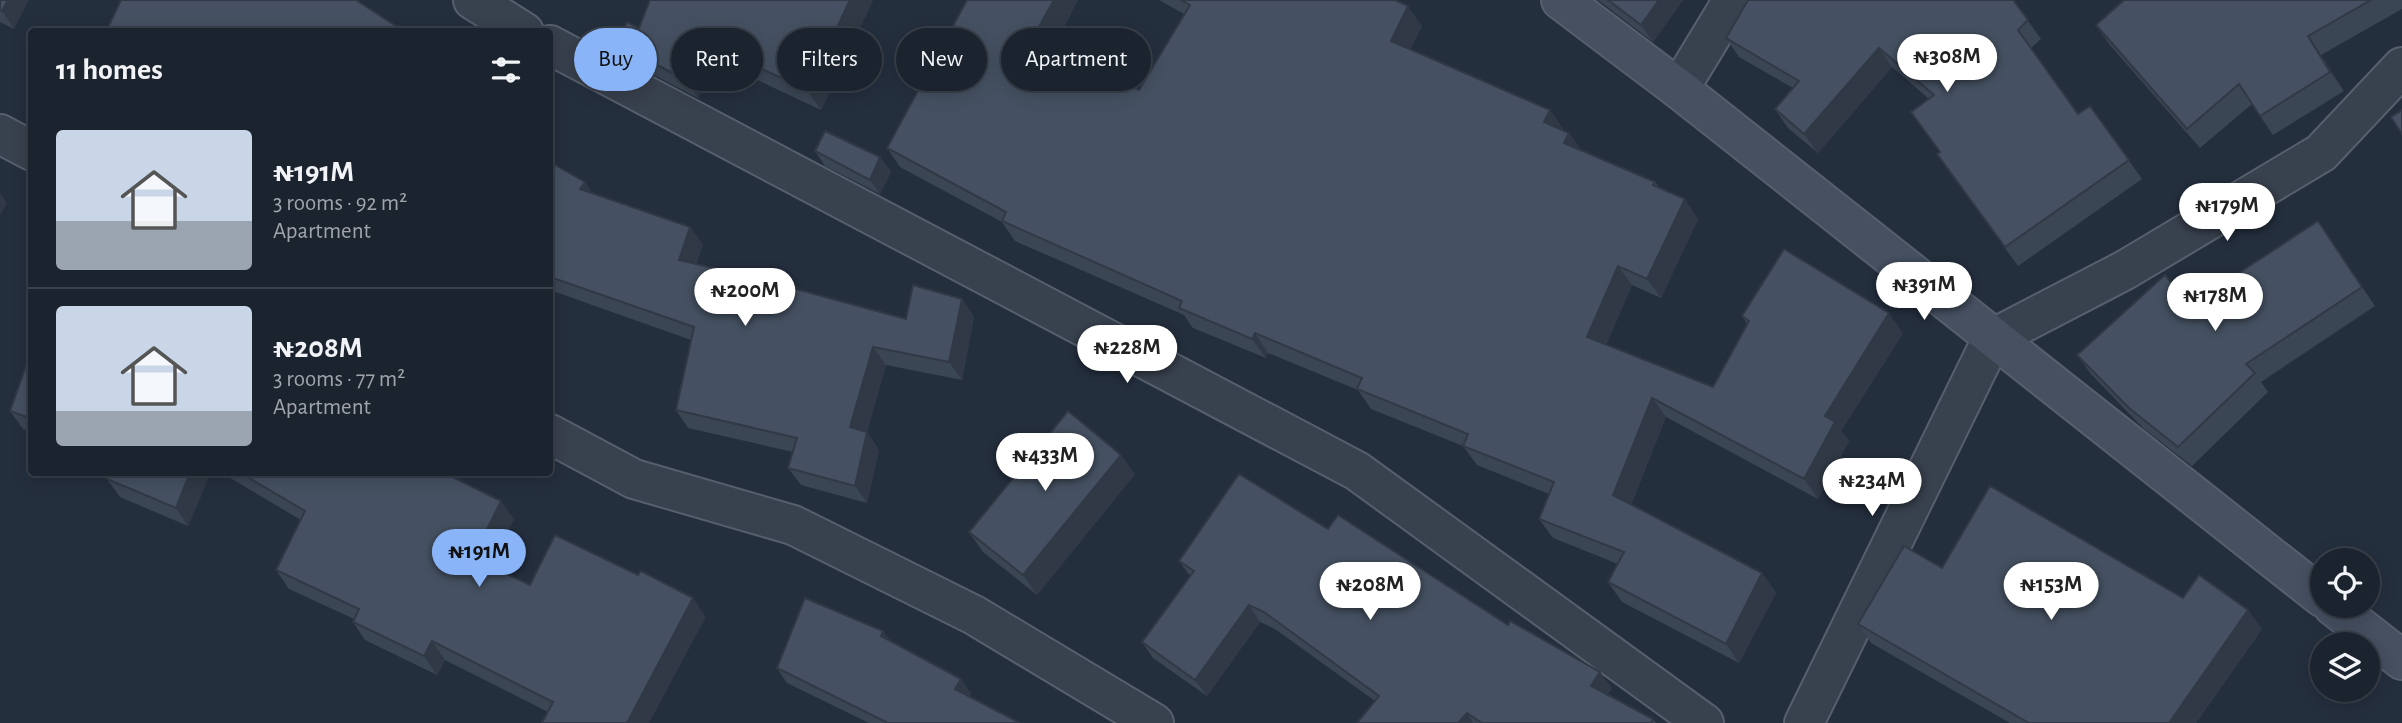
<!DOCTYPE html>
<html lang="en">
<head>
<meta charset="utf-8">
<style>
  :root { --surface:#1b232e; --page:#242b36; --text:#f1f3f6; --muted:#a0a4aa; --line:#39404a; --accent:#8ab4f8 }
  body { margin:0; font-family:"Alegreya Sans",sans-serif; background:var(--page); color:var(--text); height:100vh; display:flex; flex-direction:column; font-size:26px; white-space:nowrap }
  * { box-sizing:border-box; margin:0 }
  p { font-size:23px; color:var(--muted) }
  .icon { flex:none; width:38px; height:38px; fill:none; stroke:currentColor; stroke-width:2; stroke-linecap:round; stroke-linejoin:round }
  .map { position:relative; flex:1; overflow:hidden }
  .sheet { position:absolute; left:28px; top:28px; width:525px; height:448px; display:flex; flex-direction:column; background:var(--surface); border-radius:7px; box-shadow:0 4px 18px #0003,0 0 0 2px var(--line) }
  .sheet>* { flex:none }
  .guide { position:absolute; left:574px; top:28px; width:665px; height:63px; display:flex; gap:14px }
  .tools { position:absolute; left:2310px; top:548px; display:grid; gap:14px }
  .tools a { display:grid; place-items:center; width:70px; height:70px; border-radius:50%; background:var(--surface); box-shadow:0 4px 18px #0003,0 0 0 2px var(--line); font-size:35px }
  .price { position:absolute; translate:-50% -60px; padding:0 16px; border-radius:24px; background:#fff; color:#222; font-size:23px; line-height:46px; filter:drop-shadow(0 2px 4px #0008) }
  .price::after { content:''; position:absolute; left:50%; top:42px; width:21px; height:16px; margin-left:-10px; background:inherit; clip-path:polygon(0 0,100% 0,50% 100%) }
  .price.current { background:var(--accent); color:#111 }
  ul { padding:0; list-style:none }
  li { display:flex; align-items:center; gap:21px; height:175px; padding:0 28px }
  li+li { border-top:2px solid var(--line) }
  li span { display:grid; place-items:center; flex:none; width:196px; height:140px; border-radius:7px; color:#555 }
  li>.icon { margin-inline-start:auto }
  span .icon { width:84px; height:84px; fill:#fffc; stroke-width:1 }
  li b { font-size:30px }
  h2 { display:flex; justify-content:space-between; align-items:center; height:84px; padding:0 28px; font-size:30px }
  .chip { padding:0 24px; border-radius:32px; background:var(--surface); box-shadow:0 4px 18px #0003,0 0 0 2px var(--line); font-size:24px; line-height:63px }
  .chip.current { background:var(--accent); color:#111 }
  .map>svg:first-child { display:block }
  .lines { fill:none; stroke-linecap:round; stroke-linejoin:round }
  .street-casing { stroke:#565f6c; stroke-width:42 }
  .secondary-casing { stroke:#565f6c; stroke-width:42 }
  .street { stroke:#38414e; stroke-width:38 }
  .secondary { stroke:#465061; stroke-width:38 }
  .wall { fill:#3b4654 }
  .shaded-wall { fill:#303945 }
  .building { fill:#455162; stroke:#303945; stroke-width:2 }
</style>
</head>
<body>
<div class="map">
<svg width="2402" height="723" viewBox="0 0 2402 723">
  <rect width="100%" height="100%" fill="#242f3e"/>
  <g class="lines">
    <defs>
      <g id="street">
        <path d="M473 0 524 32"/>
        <path d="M550 45 1357 471 1704 723"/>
        <path d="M1679 89 1733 0"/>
        <path d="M0 134 32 151"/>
        <path d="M550 434 634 479 793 525 974 615 1154 723"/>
        <path d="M1804 723 1992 339 2125 270 2321 153 2402 67"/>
      </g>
      <g id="secondary">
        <path d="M1561 0 1679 89 2322 597"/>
        <path d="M2333 606 2402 660"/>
      </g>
    </defs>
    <use href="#street" class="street-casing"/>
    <use href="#secondary" class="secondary-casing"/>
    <use href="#street" class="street"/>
    <use href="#secondary" class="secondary"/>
  </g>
  <g class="wall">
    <path d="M0 0 14 29 0 22Z"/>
    <path d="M650 0H873L821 110 715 60 698 98 631 63 617 44 639 28Z"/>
    <path d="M967 0H1078L1052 49 1139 90 1184 14 1159 0H1395L1422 26 1410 49 1550 110 1563 129V131L1569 133 1581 150 1655 182 1659 187 1698 219 1661 298 1632 285 1606 345 1713 387 1747 324 1742 316 1903 333 1841 431 1849 441 1818 499 1666 417 1631 505 1762 573 1776 593 1739 663 1622 602 1608 582 1618 564 1553 538 1539 519 1549 494 1477 465 1463 446 1371 409 1358 390 1268 353 1266 358 1193 328 1184 315 1015 241 1002 222 900 167 887 148Z"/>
    <path d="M1598 0H1683L1653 42Z"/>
    <path d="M2013 0 2041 39 2031 48 2078 114 2090 106 2142 179 2018 266 1937 154 1940 153 1929 99 1892 67 1818 153 1788 128 1775 109 1793 88 1739 57 1726 38Z"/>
    <path d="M2124 0H2402V9L2321 55 2344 91 2273 135 2252 104 2200 148 2109 44 2096 25Z"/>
    <path d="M815 151 880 157 891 172 880 194 825 166Z"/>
    <path d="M550 162 585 182 592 193 690 227 703 245 696 264 799 290 906 319 962 299 974 317 962 380 886 365 867 432 879 450 867 503 801 485 788 468 793 452 688 428 676 410 691 340 550 290Z"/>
    <path d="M2318 221 2375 306 2261 382 2268 392 2192 466 2143 428 2091 374 2077 355 2190 305Z"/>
    <path d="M32 349V433L23 429 10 411Z"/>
    <path d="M211 472 188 526 120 497 107 479Z"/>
    <path d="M220 472H443L514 519 491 566 530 585 706 617 548 712 445 660 437 675 365 640 353 622 354 619 289 589 276 570 301 520Z"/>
    <path d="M1135 474 1037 595 983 552 969 532Z"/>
    <path d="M1328 529 1508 625 1612 688 1608 694 1653 719 1656 723H1357L1375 701 1275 629 1260 622 1207 696 1153 658 1142 642 1190 576 1179 561Z"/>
    <path d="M1942 568 2183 598 2262 629 2196 723H2010L1871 643 1858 624Z"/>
    <path d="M883 631 890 641 961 679 971 694 969 696 1020 723H869L787 683 777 668Z"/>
  </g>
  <g class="shaded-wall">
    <path d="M8 0H29L14 29 2 11Z"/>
    <path d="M850 0H873L821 110 807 90Z"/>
    <path d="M1054 0H1078L1046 59 1032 39Z"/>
    <path d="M1659 0H1683L1653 42 1641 25Z"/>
    <path d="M1408 6 1422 26 1405 60 1391 41Z"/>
    <path d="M2308 36 2321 55 2344 91 2330 72Z"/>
    <path d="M701 41 715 60 698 98 684 79Z"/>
    <path d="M1879 48 1892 67 1818 153 1804 134Z"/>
    <path d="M1550 110 1563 129 1558 142 1544 122Z"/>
    <path d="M1569 133 1583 153 1564 143Z"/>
    <path d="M880 157 891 172 880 194 870 180Z"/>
    <path d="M585 182 597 200 580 189Z"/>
    <path d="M0 193 7 203 0 215Z"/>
    <path d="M1685 199 1698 219 1661 298 1647 279Z"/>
    <path d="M690 227 703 245 691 278 679 260Z"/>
    <path d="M1618 266 1632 285 1601 357 1587 337Z"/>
    <path d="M962 299 974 317 962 380 949 362Z"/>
    <path d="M1889 313 1903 333 1841 431 1849 441 1818 499 1804 479 1825 416Z"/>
    <path d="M1255 333 1268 353 1266 358 1252 339Z"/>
    <path d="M873 347 886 365 867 432 879 450 867 503 855 486 850 427Z"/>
    <path d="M1652 398 1666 417 1627 515 1613 495Z"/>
    <path d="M1121 455 1135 474 1037 595 1023 575Z"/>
    <path d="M190 472H211L188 526 176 508Z"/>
    <path d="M501 501 514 519 486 577 473 558Z"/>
    <path d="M1762 573 1776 593 1739 663 1726 644Z"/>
    <path d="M693 598 706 617 649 723H627Z"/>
    <path d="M1249 605 1260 622 1207 696 1195 680Z"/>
    <path d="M2248 610 2262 629 2196 723H2169Z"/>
    <path d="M883 631 893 646 881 636Z"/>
    <path d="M432 641 445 660 437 675 424 656Z"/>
    <path d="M1600 672 1612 688 1603 702 1591 686Z"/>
    <path d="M961 679 971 694 966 704 955 689Z"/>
    <path d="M1467 713 1473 723H1458Z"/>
  </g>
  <g class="building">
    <path d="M0 0H8L2 11 0 10Z"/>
    <path d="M121 0H356L405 32H106Z"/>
    <path d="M650 0H850L807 90 701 41 684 79 617 44 627 22 639 28Z"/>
    <path d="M967 0H1054L1032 39 1139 90 1190 5 1181 0H1395L1408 6 1391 41 1550 110 1544 122 1569 133 1564 143 1655 182 1653 185 1685 199 1647 279 1618 266 1587 337 1713 387 1749 321 1742 316 1784 249 1889 313 1825 416 1835 422 1804 479 1652 398 1613 495 1762 573 1726 644 1608 582 1624 552 1539 519 1554 482 1463 446 1468 434 1357 389 1362 378 1255 333 1252 339 1179 308 1182 301 1002 221 1006 212 887 148Z"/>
    <path d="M1608 0H1659L1641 25Z"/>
    <path d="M1748 0H2013L2028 20 2018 30 2078 114 2090 106 2129 160 2005 247 1937 154 1940 152 1911 112 1934 95 1879 48 1804 134 1775 109 1799 81 1726 38Z"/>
    <path d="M2124 0H2371L2308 36 2330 72 2260 116 2239 84 2187 129 2096 25Z"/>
    <path d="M2402 110V134L2391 117Z"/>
    <path d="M825 131 880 157 870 180 815 151Z"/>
    <path d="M550 162 585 182 580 189 690 227 679 260 797 287 796 289 906 319 913 285 962 299 949 362 873 347 850 427 867 432 855 486 788 468 797 438 676 410 694 327 550 277Z"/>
    <path d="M2318 221 2362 287 2246 364 2255 373 2178 447 2129 408 2077 355 2165 275 2190 305Z"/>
    <path d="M32 349V419L10 411Z"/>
    <path d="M1068 411 1121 455 1023 575 969 532Z"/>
    <path d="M110 472H190L176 508 107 479Z"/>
    <path d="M239 472H443L501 501 473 558 530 585 555 535 638 575 641 571 693 598 627 723H542L553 702 432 641 424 656 353 622 359 609 276 570 305 511Z"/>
    <path d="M1239 474 1328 529 1338 515 1508 625 1510 621 1600 672 1591 686 1653 719 1651 723H1482L1467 713 1458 723H1357L1379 696 1264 612 1249 605 1195 680 1142 642 1194 571 1179 561Z"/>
    <path d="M1990 486 2183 598 2199 575 2248 610 2169 723H2029L1858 624 1904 546 1942 568Z"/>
    <path d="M805 598 883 631 881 636 961 679 955 689 1020 723H888L777 668Z"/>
  </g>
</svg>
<div class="tools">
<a><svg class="icon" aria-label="locate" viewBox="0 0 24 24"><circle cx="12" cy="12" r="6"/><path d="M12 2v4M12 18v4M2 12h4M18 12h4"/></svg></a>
<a><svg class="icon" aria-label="layers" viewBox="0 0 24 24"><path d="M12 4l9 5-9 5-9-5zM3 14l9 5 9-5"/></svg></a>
</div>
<b class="price" style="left:1947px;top:94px">₦308M</b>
<b class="price" style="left:2227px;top:243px">₦179M</b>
<b class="price" style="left:1924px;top:322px">₦391M</b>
<b class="price" style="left:745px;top:328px">₦200M</b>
<b class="price" style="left:2215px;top:333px">₦178M</b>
<b class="price" style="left:1127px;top:385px">₦228M</b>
<b class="price" style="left:1045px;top:493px">₦433M</b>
<b class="price" style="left:1872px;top:518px">₦234M</b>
<b class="price current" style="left:479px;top:589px">₦191M</b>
<b class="price" style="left:1370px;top:622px">₦208M</b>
<b class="price" style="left:2051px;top:622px">₦153M</b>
<div class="guide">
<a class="chip current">Buy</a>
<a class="chip">Rent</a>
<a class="chip">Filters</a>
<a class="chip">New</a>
<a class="chip">Apartment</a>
</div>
<section class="sheet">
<h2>11 homes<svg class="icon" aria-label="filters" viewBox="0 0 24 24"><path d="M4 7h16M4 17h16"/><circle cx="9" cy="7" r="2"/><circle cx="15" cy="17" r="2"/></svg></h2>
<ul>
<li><span style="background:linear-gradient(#c9d6e8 65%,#9aa5b1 0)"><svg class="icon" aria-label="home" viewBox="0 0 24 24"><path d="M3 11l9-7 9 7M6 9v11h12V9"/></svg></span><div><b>₦191M</b><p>3 rooms · 92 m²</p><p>Apartment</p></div></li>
<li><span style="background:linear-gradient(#c9d6e8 75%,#9aa5b1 0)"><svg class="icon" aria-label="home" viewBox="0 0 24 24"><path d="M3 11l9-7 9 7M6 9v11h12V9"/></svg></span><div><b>₦208M</b><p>3 rooms · 77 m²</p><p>Apartment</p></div></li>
</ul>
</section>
</div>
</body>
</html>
